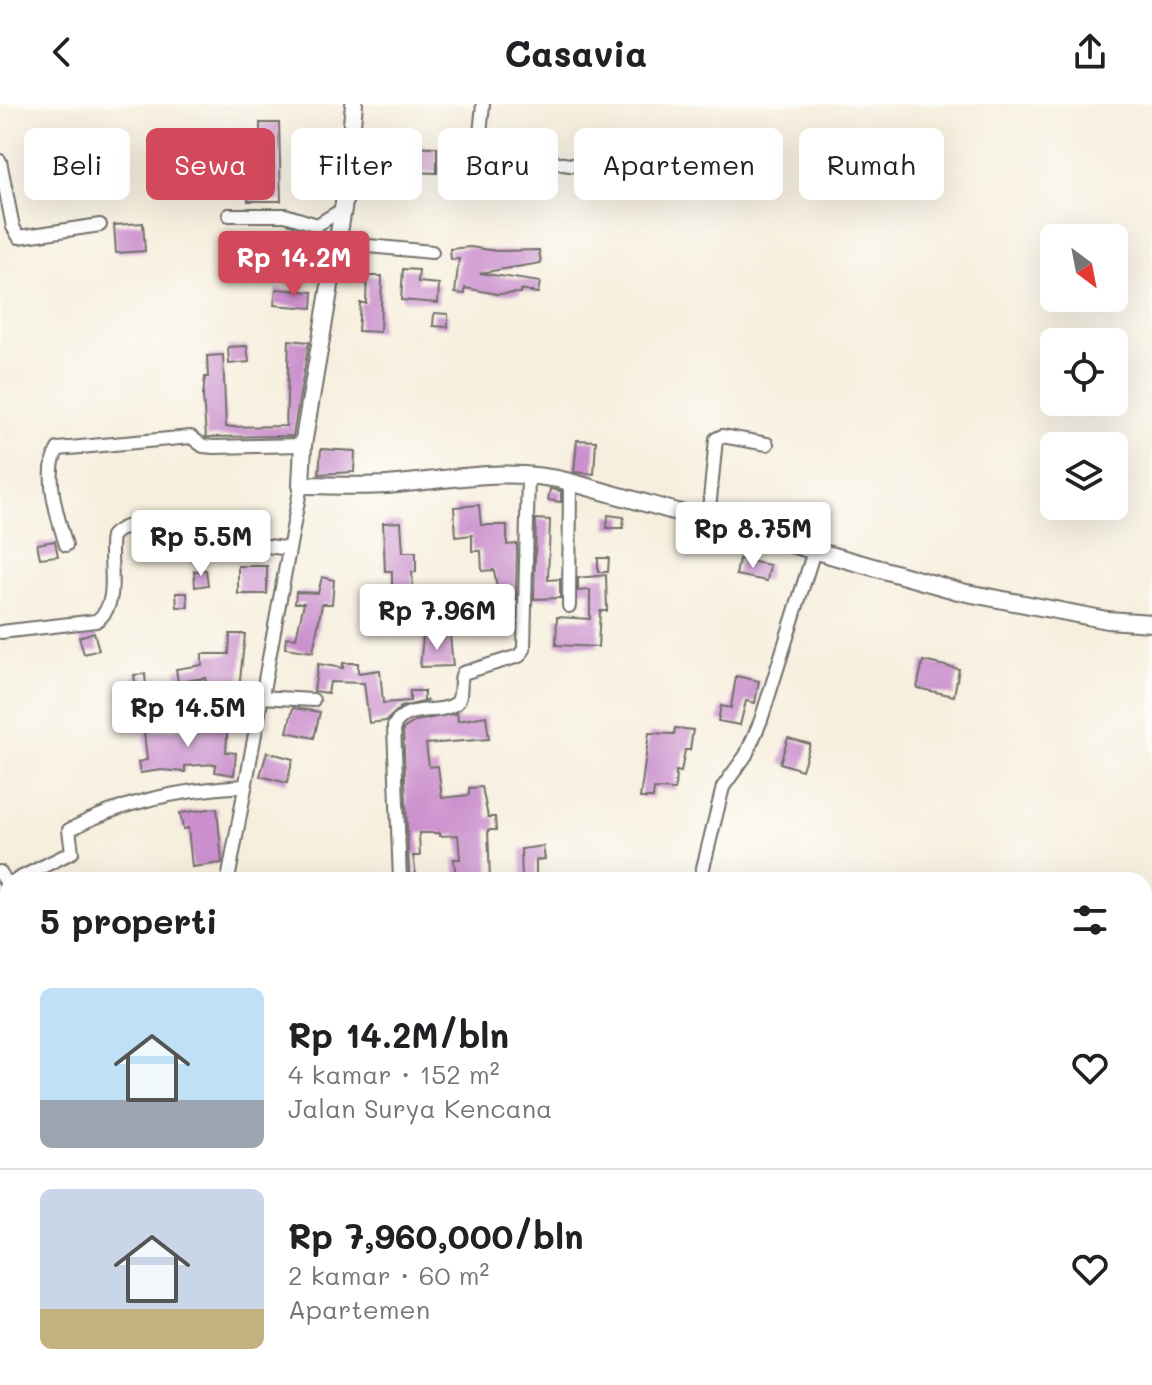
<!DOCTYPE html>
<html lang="id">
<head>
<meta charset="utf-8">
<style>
  :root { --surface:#fff; --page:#f6f6f6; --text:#202124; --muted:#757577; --line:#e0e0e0; --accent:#d1495b }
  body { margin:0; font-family:Mali,sans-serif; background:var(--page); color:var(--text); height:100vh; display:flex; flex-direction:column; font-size:30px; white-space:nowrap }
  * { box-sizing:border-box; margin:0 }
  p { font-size:26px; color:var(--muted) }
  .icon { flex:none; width:44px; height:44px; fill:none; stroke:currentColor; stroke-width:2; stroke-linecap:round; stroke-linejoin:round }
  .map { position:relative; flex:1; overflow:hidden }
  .side { position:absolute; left:0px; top:768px; width:1152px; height:514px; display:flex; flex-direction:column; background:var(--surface); border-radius:24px 24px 0 0; box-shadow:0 8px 32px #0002 }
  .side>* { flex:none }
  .banner { position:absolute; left:24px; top:24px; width:1104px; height:72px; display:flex; gap:16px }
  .needle { width:52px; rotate:148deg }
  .fabs { position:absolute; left:1040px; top:120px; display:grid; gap:16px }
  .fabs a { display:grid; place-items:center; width:88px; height:88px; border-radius:12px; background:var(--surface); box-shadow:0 8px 32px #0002; font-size:40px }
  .price { position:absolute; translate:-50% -68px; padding:0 18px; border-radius:8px; background:#fff; color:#222; font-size:26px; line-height:52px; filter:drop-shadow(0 2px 4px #0008) }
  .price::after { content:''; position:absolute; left:50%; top:48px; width:24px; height:18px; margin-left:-12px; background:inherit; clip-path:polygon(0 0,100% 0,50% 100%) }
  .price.on { background:var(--accent); color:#fff }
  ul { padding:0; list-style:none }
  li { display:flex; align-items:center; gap:24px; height:200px; padding:0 40px }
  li+li { border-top:2px solid var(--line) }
  li span { display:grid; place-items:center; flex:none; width:224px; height:160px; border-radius:12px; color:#555 }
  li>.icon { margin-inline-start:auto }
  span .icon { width:96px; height:96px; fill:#fffc; stroke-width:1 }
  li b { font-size:34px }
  h2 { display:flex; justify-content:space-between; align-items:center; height:96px; padding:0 40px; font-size:34px }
  .tag { padding:0 28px; border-radius:12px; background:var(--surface); box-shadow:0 8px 32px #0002; font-size:28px; line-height:72px }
  .tag.on { background:var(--accent); color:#fff }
  header { display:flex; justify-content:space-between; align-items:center; height:104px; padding:0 40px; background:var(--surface); font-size:36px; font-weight:700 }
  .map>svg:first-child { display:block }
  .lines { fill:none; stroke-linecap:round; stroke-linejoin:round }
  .stream { stroke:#44b4bb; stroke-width:4 }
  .building { fill:#cb90cd }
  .minor-casing { stroke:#72706a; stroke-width:16 }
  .tertiary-casing { stroke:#72706a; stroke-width:20 }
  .minor { stroke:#fff; stroke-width:12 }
  .tertiary { stroke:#fff; stroke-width:16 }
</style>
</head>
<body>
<header><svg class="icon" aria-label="back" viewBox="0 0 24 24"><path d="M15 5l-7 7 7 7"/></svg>Casavia<svg class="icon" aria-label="share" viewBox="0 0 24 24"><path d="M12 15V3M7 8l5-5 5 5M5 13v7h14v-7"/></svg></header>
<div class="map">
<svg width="1152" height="1281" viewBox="0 0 1152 1281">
  <rect width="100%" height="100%" fill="#fdfcf7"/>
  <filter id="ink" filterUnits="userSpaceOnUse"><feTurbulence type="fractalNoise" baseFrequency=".0125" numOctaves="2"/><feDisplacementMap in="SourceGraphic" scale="16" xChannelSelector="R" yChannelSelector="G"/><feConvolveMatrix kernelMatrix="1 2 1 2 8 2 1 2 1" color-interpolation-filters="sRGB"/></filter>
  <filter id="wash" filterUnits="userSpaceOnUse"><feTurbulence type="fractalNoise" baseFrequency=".006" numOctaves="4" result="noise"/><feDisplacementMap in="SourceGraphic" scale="32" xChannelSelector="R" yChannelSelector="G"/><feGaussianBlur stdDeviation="1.8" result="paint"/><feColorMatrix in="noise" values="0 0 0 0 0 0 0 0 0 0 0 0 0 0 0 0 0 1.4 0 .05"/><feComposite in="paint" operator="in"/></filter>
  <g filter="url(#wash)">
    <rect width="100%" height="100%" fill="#f7efde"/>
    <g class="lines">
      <g class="stream">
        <path d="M0 1093 8 1096"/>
        <path d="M72 1274 74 1281"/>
      </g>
    </g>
    <g id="blocks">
      <g class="building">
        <path d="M260 19H279L281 97H248V70H261L260 41H252V28H260Z"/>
        <path d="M384 42 437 43V69L383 67Z"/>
        <path d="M143 119 145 147 116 149 114 121Z"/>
        <path d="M470 143 497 147 539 146 541 159 480 169 540 178 538 189 520 186V189L497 190 465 184V190L455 189 459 155 451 156 450 145Z"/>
        <path d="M403 165 419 166 418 178 439 180 438 199 401 196Z"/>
        <path d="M367 172H382L380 228 358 227 360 199H366Z"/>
        <path d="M276 185 313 188 312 204 274 201Z"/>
        <path d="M434 209 448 210V223L433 222Z"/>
        <path d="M289 236 309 238 293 332 206 333 203 292 205 273H208L207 252 223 251 226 323 286 322Z"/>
        <path d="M247 242 249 258 229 260 228 243Z"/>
        <path d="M577 336 596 337 594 370 574 368Z"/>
        <path d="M321 345 355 347 354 368 319 370Z"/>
        <path d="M550 385 561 387V398L548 396Z"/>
        <path d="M479 401 481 421H507V441L517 440 516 496 499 497 494 466 482 467 481 447H472V431L456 433 454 403Z"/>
        <path d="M608 411 624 413 623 424H607Z"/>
        <path d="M536 415 550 416 548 476 560 475V494L534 495Z"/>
        <path d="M401 418 403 448H416V468H412L413 484 392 485V467H385L383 419Z"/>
        <path d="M55 437 58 452 40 454 37 440Z"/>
        <path d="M148 440H176V454L148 455Z"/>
        <path d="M598 454H609L608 468H598Z"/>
        <path d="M739 455 770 461 767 477 736 471Z"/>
        <rect x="238" y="462" width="29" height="28"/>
        <path d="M206 466 208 481 195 483 194 467Z"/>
        <path d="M606 471 607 507H600L598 543 556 541 557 513 590 515V486L578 487V474Z"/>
        <path d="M322 473 334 476 332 500H322L313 548 285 544 286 533 296 534 304 499H295L296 488 318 489Z"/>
        <path d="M176 489H187L188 503H177Z"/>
        <path d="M94 528 99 546 84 550 79 533Z"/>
        <path d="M230 530H245L237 603 250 605 248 620 226 619V612L140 605V597H203L206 574 178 578 176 565 202 561V550H229Z"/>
        <path d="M450 531 453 562 420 563 423 532Z"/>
        <path d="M923 557 959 565 954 592 917 584Z"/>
        <path d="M343 559H358V569L380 566 383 599 410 597V587H424V596L428 597 401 603 386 617 369 619 364 579 330 578 328 589 314 587 318 560 343 564Z"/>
        <path d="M145 570 146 583 136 584 134 571Z"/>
        <path d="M736 572 759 577 755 599 746 597 740 621 718 617 721 602 731 604Z"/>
        <path d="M293 604 320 608 314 634 287 628Z"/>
        <path d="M457 609 458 617 486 612 489 635 426 640 429 663 438 662 442 694 469 691V684L482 683 488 713H495L496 726H488L490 775 456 776 454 755H460L458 731 440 732V729H419L420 752H413L416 770 409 771 403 625 416 617Z"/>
        <path d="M228 619 226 648 236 649 234 671 215 668 216 660 185 662V668L161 666 140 669 138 658 147 656 144 628Z"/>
        <path d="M675 624 693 626 690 646H685L681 668 676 667 675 686 654 685 653 694H640L649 629 674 630Z"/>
        <path d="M788 634 810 640 802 666 780 659Z"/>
        <path d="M267 648 293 655 287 679 260 672Z"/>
        <path d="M217 704 222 759 192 763 188 724 183 725 180 709Z"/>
        <path d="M543 742 545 755 536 756V776H522L521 745Z"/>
      </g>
    </g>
  </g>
  <g filter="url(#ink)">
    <use href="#blocks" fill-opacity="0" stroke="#72706a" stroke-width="2"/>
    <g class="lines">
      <defs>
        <g id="minor">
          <path d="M483 0 480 30 486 40 563 60 698 78"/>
          <path d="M0 57 13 123 19 133 100 121"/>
          <path d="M229 111H285L317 121 343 105"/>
          <path d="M337 139 432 148"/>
          <path d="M708 416 716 335 722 332 767 340"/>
          <path d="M66 441C58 415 43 369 58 345L191 333 203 342 214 343 303 341"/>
          <path d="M569 502 570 378"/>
          <path d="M1 528 96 517C122 500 107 459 112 432 137 407 173 431 201 435 231 439 260 440 289 445"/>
          <path d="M260 593 313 596"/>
          <path d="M0 768 8 781"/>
          <path d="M16 776 72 748 69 726C124 696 183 686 244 682"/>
          <path d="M228 776 301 381"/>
          <path d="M400 776 394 622C406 599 436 612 455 600 464 594 458 578 463 569L519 552 524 545 528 371"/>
          <path d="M700 776 723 683 746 651 761 616 814 447"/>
          <path d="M297 1274 298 1281"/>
        </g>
        <path id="tertiary" d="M354 0 344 99 303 341 301 381C329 381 359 383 387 381 450 376 508 362 570 378L962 488 1107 516 1152 519"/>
      </defs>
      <use href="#minor" class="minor-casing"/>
      <use href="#tertiary" class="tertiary-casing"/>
      <use href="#minor" class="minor"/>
      <use href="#tertiary" class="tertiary"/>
    </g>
  </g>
</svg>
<div class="fabs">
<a><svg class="needle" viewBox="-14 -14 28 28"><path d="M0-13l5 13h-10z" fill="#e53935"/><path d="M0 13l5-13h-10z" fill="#757577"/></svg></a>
<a><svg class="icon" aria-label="locate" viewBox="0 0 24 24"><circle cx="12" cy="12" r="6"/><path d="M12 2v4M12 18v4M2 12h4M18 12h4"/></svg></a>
<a><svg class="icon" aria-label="layers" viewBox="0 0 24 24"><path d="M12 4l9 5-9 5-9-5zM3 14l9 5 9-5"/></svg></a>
</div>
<b class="price on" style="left:294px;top:195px">Rp 14.2M</b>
<b class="price" style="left:753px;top:466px">Rp 8.75M</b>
<b class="price" style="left:201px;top:474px">Rp 5.5M</b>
<b class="price" style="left:437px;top:548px">Rp 7.96M</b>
<b class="price" style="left:188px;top:645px">Rp 14.5M</b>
<div class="banner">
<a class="tag">Beli</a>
<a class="tag on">Sewa</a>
<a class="tag">Filter</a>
<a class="tag">Baru</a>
<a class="tag">Apartemen</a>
<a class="tag">Rumah</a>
</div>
<section class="side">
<h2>5 properti<svg class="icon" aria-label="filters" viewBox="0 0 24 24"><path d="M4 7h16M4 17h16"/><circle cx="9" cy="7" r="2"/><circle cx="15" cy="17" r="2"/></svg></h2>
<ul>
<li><span style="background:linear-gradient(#bfe0f5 70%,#9aa5b1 0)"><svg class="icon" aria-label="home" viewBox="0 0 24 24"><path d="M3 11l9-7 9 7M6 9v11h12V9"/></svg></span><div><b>Rp 14.2M/bln</b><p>4 kamar · 152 m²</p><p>Jalan Surya Kencana</p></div><svg class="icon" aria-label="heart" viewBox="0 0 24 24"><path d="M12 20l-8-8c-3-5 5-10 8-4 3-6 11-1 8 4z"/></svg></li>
<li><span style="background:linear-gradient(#c9d6e8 75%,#c2b280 0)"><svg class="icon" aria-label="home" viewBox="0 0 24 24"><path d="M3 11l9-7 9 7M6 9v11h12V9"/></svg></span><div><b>Rp 7,960,000/bln</b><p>2 kamar · 60 m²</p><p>Apartemen</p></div><svg class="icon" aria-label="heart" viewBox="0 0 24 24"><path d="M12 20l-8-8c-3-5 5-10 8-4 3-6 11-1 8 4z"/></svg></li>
</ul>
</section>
</div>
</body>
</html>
